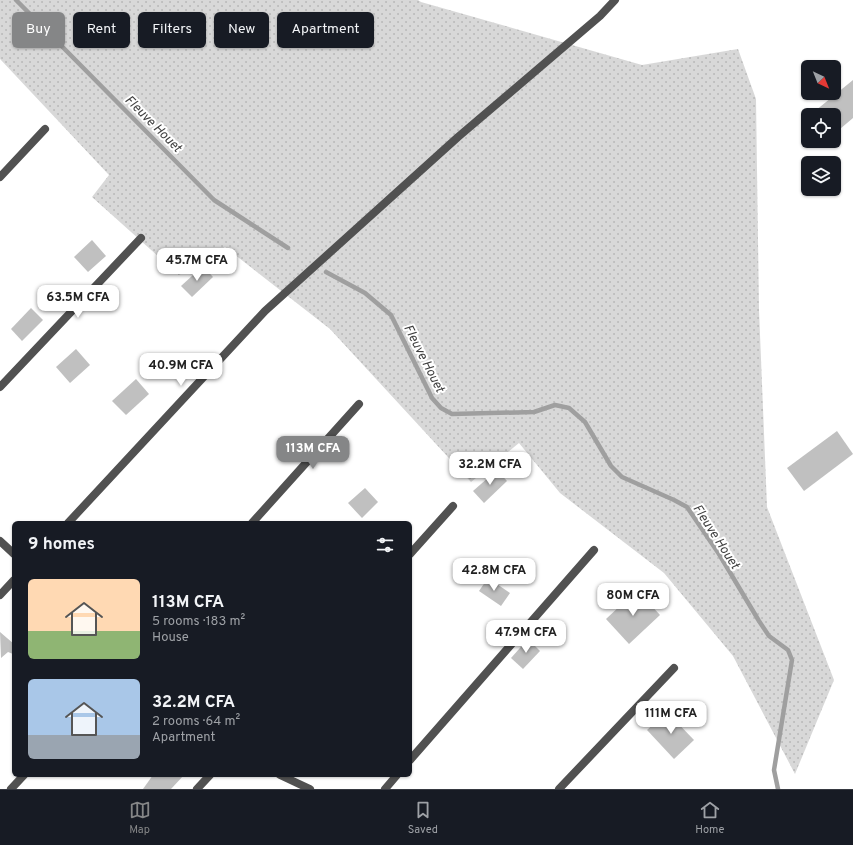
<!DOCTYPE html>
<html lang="en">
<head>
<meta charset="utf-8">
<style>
  :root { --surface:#171b24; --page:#20242c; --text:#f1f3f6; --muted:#9ea1a6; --line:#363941; --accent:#858687 }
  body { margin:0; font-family:Overpass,sans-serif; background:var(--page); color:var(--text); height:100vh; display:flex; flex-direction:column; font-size:15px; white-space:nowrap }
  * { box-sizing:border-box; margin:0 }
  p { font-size:13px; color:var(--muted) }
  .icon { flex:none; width:22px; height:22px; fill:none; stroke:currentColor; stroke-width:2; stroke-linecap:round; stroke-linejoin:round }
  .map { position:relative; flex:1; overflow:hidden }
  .panel { position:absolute; left:12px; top:521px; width:400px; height:256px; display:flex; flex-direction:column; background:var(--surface); border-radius:6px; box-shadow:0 1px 3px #0004 }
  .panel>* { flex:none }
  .hud { position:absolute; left:12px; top:12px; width:400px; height:36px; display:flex; gap:8px }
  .needle { width:26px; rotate:137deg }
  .buttons { position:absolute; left:801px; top:60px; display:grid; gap:8px }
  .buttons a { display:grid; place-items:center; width:40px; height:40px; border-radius:6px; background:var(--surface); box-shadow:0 1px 3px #0004; font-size:20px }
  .price { position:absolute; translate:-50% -34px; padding:0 9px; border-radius:8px; background:#fff; color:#222; font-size:13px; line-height:26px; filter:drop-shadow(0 1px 2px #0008) }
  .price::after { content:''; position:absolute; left:50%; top:24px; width:12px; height:9px; margin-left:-6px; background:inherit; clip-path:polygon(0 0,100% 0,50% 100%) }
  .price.active { background:var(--accent); color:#fff }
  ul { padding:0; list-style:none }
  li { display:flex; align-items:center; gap:12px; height:100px; padding:0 16px }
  li span { display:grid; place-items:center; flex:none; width:112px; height:80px; border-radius:6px; color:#555 }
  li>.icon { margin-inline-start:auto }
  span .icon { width:48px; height:48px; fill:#fffc; stroke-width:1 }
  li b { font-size:17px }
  h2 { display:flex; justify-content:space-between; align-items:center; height:48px; padding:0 16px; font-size:17px }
  .pill { padding:0 14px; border-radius:6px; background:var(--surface); box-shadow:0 1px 3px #0004; font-size:14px; line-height:36px }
  .pill.active { background:var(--accent); color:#fff }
  .tabs { display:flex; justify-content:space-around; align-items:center; height:56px; border-top:1px solid var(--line); background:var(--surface); font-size:11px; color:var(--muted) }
  .tabs a { display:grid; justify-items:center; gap:2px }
  .tabs .active { color:var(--accent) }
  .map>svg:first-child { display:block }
  .grass { fill:url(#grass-dots) }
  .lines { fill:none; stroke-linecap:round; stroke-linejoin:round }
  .stream { stroke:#9f9f9f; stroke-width:4.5 }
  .building { fill:#c0c0c0 }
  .minor { stroke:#515151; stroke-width:8 }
  .labels { text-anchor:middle; stroke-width:4; stroke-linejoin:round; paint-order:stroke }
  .water-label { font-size:13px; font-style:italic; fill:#404040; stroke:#fff }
</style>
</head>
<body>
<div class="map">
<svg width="853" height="789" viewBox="0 0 853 789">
  <defs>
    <pattern id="grass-dots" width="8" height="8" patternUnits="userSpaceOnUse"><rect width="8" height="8" fill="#d8d8d8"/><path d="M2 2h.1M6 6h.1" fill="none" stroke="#b8b8b8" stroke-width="1.8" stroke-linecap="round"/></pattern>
  </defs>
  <rect width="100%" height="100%" fill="#fff"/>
  <path class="grass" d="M0 0H418L421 2 642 65 738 49 756 99 759 310 767 507 834 680 795 774 733 656 664 573 560 493 519 443 471 482 330 329 225 247 179 275 92 197 109 175 0 59Z"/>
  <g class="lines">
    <g class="stream">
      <path d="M16 0 214 200 288 248"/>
      <path d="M326 272 365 293 391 315 432 398 441 408 452 414 534 412 555 405 569 408 585 422 611 466 622 477 674 500 687 507 719 554 759 621 769 636 788 650 792 660 774 770 778 789"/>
    </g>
  </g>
  <g class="building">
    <path d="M853 80V118L834 134V115H819L815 111Z"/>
    <path d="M92 240 106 256 88 272 74 257Z"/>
    <path d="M203 266 213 277 192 297 181 286Z"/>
    <path d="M31 308 43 320 22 341 11 329Z"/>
    <path d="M76 349 90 365 70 383 56 367Z"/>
    <path d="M136 379 149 394 126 415 112 401Z"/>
    <path d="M837 431 853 454 804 491 787 468Z"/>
    <path d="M497 470 507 481 484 503 473 491Z"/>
    <path d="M365 488 378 502 362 518 348 503Z"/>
    <path d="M488 578 510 593 501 606 479 591Z"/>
    <path d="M637 590 660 615 629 644 606 619Z"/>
    <path d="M0 632 14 644 13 654 8 652 1 658Z"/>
    <path d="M528 639 540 651 523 669 511 658Z"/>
    <path d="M667 712 694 740 674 759 647 730Z"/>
    <path d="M153 775H184L171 789H143Z"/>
  </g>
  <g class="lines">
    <g class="minor">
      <path d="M0 177 45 129"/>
      <path d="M0 387 141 238"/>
      <path d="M68 523 265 311 458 137 600 16 615 0"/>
      <path d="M252 523 359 404"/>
      <path d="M0 541 14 554"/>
      <path d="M410 554 453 506"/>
      <path d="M0 595 14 580"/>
      <path d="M410 760 594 550"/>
      <path d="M280 775 310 789"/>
      <path d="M11 789 24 775"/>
      <path d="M197 789 210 775"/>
      <path d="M385 789 397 775"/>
      <path d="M559 789 674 668"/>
    </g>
  </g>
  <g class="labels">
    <g class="water-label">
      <text transform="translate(154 123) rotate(45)" y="5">Fleuve Houet</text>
      <text transform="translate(425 358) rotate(63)" y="5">Fleuve Houet</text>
      <text transform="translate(717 536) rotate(57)" y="5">Fleuve Houet</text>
    </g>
  </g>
</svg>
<div class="buttons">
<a><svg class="needle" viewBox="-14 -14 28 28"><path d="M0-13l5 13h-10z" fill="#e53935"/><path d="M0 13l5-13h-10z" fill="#9ea1a6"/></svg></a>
<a><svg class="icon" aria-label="locate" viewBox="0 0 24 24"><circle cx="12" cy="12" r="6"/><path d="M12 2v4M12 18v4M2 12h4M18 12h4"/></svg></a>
<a><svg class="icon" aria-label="layers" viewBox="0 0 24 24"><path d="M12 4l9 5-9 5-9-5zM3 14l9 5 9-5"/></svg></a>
</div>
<b class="price" style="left:197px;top:282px">45.7M CFA</b>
<b class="price" style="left:78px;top:319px">63.5M CFA</b>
<b class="price" style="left:181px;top:387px">40.9M CFA</b>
<b class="price active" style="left:313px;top:470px">113M CFA</b>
<b class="price" style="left:490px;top:486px">32.2M CFA</b>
<b class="price" style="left:494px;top:592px">42.8M CFA</b>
<b class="price" style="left:633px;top:617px">80M CFA</b>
<b class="price" style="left:526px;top:654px">47.9M CFA</b>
<b class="price" style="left:671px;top:735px">111M CFA</b>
<div class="hud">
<a class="pill active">Buy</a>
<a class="pill">Rent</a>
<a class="pill">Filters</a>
<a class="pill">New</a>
<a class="pill">Apartment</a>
</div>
<section class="panel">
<h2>9 homes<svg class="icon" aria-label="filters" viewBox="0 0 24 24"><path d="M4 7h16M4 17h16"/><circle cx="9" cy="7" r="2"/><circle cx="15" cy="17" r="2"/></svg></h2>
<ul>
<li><span style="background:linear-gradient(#ffd9b3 65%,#8fb573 0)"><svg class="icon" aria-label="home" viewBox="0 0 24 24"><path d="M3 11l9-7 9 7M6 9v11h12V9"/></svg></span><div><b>113M CFA</b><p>5 rooms · 183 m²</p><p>House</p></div></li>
<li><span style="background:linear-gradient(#a9c7e8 70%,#9aa5b1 0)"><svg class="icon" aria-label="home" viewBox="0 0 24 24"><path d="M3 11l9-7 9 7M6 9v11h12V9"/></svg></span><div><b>32.2M CFA</b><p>2 rooms · 64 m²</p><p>Apartment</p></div></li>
</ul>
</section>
</div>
<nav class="tabs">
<a class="active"><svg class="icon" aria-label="map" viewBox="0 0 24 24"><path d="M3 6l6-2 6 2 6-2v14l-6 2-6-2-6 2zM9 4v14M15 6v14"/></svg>Map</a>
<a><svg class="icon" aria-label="saved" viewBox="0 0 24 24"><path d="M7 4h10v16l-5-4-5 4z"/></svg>Saved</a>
<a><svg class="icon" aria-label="home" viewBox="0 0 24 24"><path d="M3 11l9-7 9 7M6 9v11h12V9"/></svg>Home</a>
</nav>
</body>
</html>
